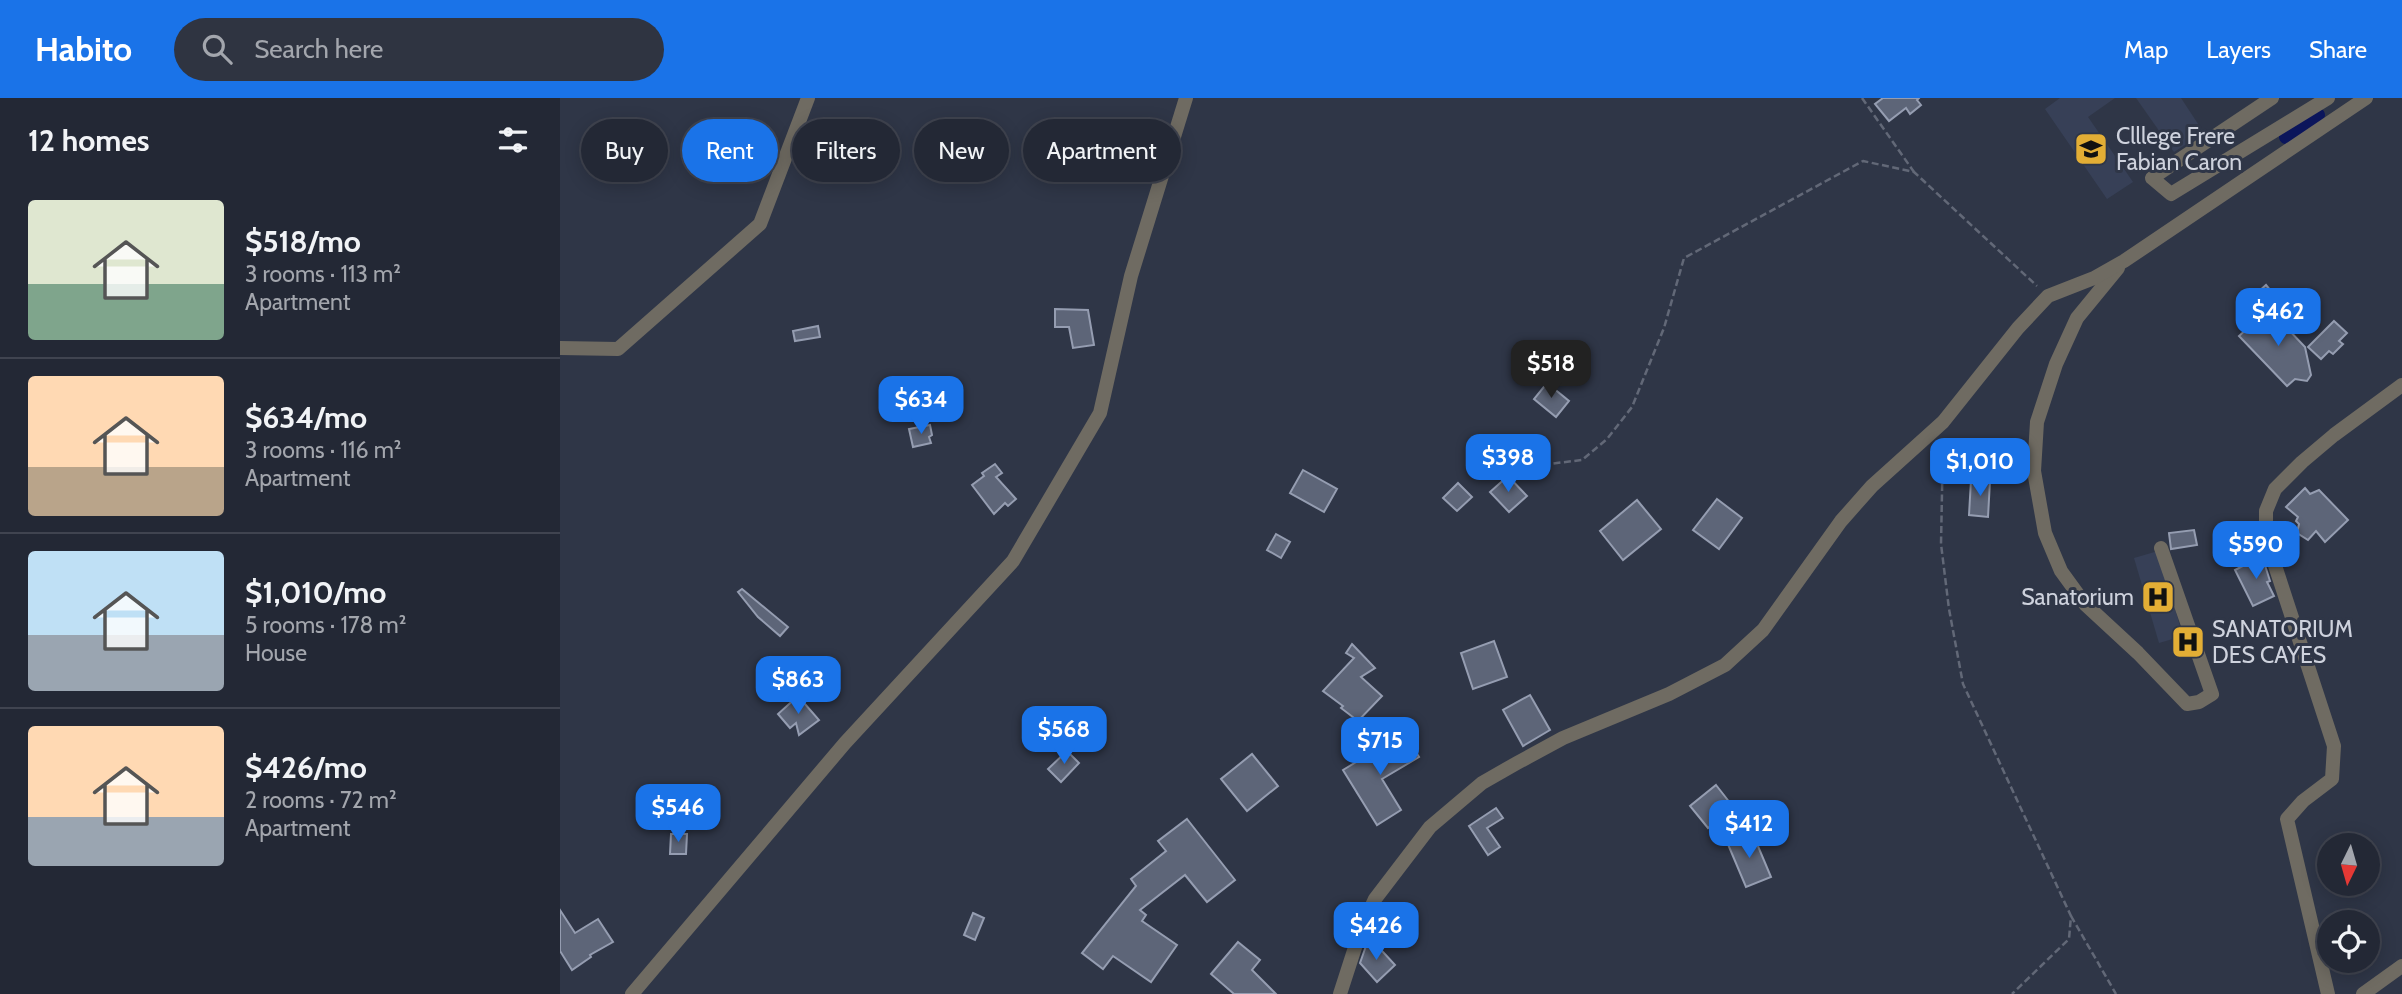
<!DOCTYPE html>
<html lang="en">
<head>
<meta charset="utf-8">
<style>
  :root { --surface:#232835; --page:#2f3441; --text:#f1f3f6; --muted:#a3a6ad; --line:#404450; --accent:#1a73e8 }
  body { margin:0; font-family:Cabin,sans-serif; background:var(--page); color:var(--text); height:100vh; display:flex; flex-direction:column; font-size:26px; white-space:nowrap }
  * { box-sizing:border-box; margin:0 }
  p { font-size:23px; color:var(--muted) }
  .icon { flex:none; width:38px; height:38px; fill:none; stroke:currentColor; stroke-width:2; stroke-linecap:round; stroke-linejoin:round }
  .map { position:relative; flex:1; overflow:hidden }
  .drawer { display:flex; flex-direction:column; background:var(--surface); width:560px }
  .drawer>* { flex:none }
  .guide { position:absolute; left:21px; top:21px; width:665px; height:63px; display:flex; gap:14px }
  .needle { width:46px; rotate:185deg }
  .tools { position:absolute; left:1757px; top:735px; display:grid; gap:14px }
  .tools a { display:grid; place-items:center; width:63px; height:63px; border-radius:50%; background:var(--surface); box-shadow:0 4px 18px #0003,0 0 0 2px var(--line); font-size:35px }
  .price { position:absolute; translate:-50% -60px; padding:0 16px; border-radius:14px; background:var(--accent); color:#fff; font-size:23px; line-height:46px; filter:drop-shadow(0 2px 4px #0008) }
  .price::after { content:''; position:absolute; left:50%; top:42px; width:21px; height:16px; margin-left:-10px; background:inherit; clip-path:polygon(0 0,100% 0,50% 100%) }
  .price.current { background:#222; color:#fff }
  ul { padding:0; list-style:none }
  li { display:flex; align-items:center; gap:21px; height:175px; padding:0 28px }
  li+li { border-top:2px solid var(--line) }
  li span { display:grid; place-items:center; flex:none; width:196px; height:140px; border-radius:7px; color:#555 }
  li>.icon { margin-inline-start:auto }
  span .icon { width:84px; height:84px; fill:#fffc; stroke-width:1 }
  li b { font-size:30px }
  h2 { display:flex; justify-content:space-between; align-items:center; height:84px; padding:0 28px; font-size:30px }
  .pill { padding:0 24px; border-radius:32px; background:var(--surface); box-shadow:0 4px 18px #0003,0 0 0 2px var(--line); font-size:24px; line-height:63px }
  .pill.current { background:var(--accent); color:#fff }
  header { display:flex; align-items:center; gap:42px; box-sizing:border-box; height:98px; padding:0 35px; background:var(--accent); color:#fff }
  header strong { font-size:33px }
  nav { display:flex; gap:38px; margin-inline-start:auto; font-size:24px }
  .search { width:490px; height:63px; background:var(--page); display:flex; align-items:center; gap:18px; box-sizing:border-box; padding:0 24px; border-radius:38px; color:var(--muted); font-size:26px }
  main { display:flex; flex:1; min-height:0 }
  .map>svg:first-child { display:block }
  .built { fill:#374057 }
  .lines { fill:none; stroke-linecap:round; stroke-linejoin:round }
  .canal { stroke:#0b155b; stroke-width:14 }
  .building { fill:#5d6578; stroke:#959db1; stroke-width:2 }
  .path { stroke:#626877; stroke-width:2.5; stroke-dasharray:7 3.5; stroke-linecap:butt }
  .minor { stroke:#6f6b62; stroke-width:14 }
  .labels { text-anchor:middle; stroke-width:6; stroke-linejoin:round; paint-order:stroke }
  .poi-label { font-size:23px; fill:#ced2dd; stroke:#2f3647; text-anchor:start }
</style>
</head>
<body>
<header>
<strong>Habito</strong>
<div class="search"><svg class="icon" aria-label="search" viewBox="0 0 24 24"><circle cx="10" cy="10" r="6"/><path d="M15 15l6 6"/></svg>Search here</div>
<nav><a>Map</a><a>Layers</a><a>Share</a></nav>
</header>
<main>
<section class="drawer">
<h2>12 homes<svg class="icon" aria-label="filters" viewBox="0 0 24 24"><path d="M4 7h16M4 17h16"/><circle cx="9" cy="7" r="2"/><circle cx="15" cy="17" r="2"/></svg></h2>
<ul>
<li><span style="background:linear-gradient(#dfe7d0 60%,#7fa58c 0)"><svg class="icon" aria-label="home" viewBox="0 0 24 24"><path d="M3 11l9-7 9 7M6 9v11h12V9"/></svg></span><div><b>$518/mo</b><p>3 rooms · 113 m²</p><p>Apartment</p></div></li>
<li><span style="background:linear-gradient(#ffd9b3 65%,#b9a48a 0)"><svg class="icon" aria-label="home" viewBox="0 0 24 24"><path d="M3 11l9-7 9 7M6 9v11h12V9"/></svg></span><div><b>$634/mo</b><p>3 rooms · 116 m²</p><p>Apartment</p></div></li>
<li><span style="background:linear-gradient(#bfe0f5 60%,#9aa5b1 0)"><svg class="icon" aria-label="home" viewBox="0 0 24 24"><path d="M3 11l9-7 9 7M6 9v11h12V9"/></svg></span><div><b>$1,010/mo</b><p>5 rooms · 178 m²</p><p>House</p></div></li>
<li><span style="background:linear-gradient(#ffd9b3 65%,#9aa5b1 0)"><svg class="icon" aria-label="home" viewBox="0 0 24 24"><path d="M3 11l9-7 9 7M6 9v11h12V9"/></svg></span><div><b>$426/mo</b><p>2 rooms · 72 m²</p><p>Apartment</p></div></li>
</ul>
</section>
<div class="map">
<svg width="1842" height="896" viewBox="0 0 1842 896">
  <rect width="100%" height="100%" fill="#2f3647"/>
  <g class="built">
    <path d="M1500 0H1555L1528 19 1573 84 1547 101 1485 11Z"/>
    <path d="M1576 0H1621L1644 35 1614 54Z"/>
    <path d="M1598 453 1623 538 1599 545 1574 460Z"/>
  </g>
  <g class="lines">
    <path class="canal" d="M1726 39 1758 17"/>
  </g>
  <g class="building">
    <path d="M1323 0H1359L1357 2 1361 7 1350 16 1346 10 1329 23 1315 6Z"/>
    <path d="M555 25 569 32 558 55 543 48Z"/>
    <path d="M1706 187 1715 198 1700 211 1691 200Z"/>
    <path d="M495 211 528 212 534 247 513 250 509 229H495Z"/>
    <path d="M1709 211 1745 249 1751 277 1747 283 1735 281 1727 288 1679 238Z"/>
    <path d="M1774 223 1787 235 1779 243 1783 246 1773 256 1769 253 1761 261 1748 249Z"/>
    <path d="M258 228 260 239 235 243 233 233Z"/>
    <path d="M987 285 1009 303 996 319 974 301Z"/>
    <path d="M370 327 372 337 369 339 371 345 353 349 349 331Z"/>
    <path d="M435 366 442 375 436 379 456 401 448 408 445 405 434 416 412 387 424 378 422 375Z"/>
    <path d="M743 372 777 391 764 414 730 395Z"/>
    <path d="M948 378 967 398 949 414 930 394Z"/>
    <path d="M1411 382 1430 383 1428 419 1409 417Z"/>
    <path d="M898 385 912 399 897 413 883 400Z"/>
    <path d="M1745 390 1750 396 1759 392 1788 422 1765 444 1756 433 1748 442 1737 435 1739 426 1736 423 1738 419 1726 409Z"/>
    <path d="M1157 401 1182 420 1159 451 1133 432Z"/>
    <path d="M1077 402 1101 431 1063 462 1040 433Z"/>
    <path d="M1634 432 1637 447 1611 451 1609 435Z"/>
    <path d="M716 436 730 444 721 460 707 452Z"/>
    <path d="M1702 458 1710 483 1707 484 1714 498 1693 508 1675 472Z"/>
    <path d="M182 491 228 529 220 538 198 519 178 494Z"/>
    <path d="M934 543 947 579 913 591 901 555Z"/>
    <path d="M792 546 815 570 801 579 822 598 798 623 781 610 783 608 763 593 794 560 786 555Z"/>
    <path d="M970 597 990 632 963 648 943 612Z"/>
    <path d="M238 598 259 622 239 637 236 625 230 630 218 616Z"/>
    <path d="M844 635 859 659 822 681 841 712 817 727 783 672Z"/>
    <path d="M507 653 519 665 501 684 488 671Z"/>
    <path d="M692 656 718 688 687 713 661 681Z"/>
    <path d="M1156 687 1174 710 1148 730 1130 708Z"/>
    <path d="M936 710 943 720 927 730 940 749 928 757 909 728Z"/>
    <path d="M627 721 675 782 647 804 625 777 580 812 586 817 582 823 617 847 591 884 553 858 543 871 522 855 576 788 571 781 606 753 598 743Z"/>
    <path d="M1192 734 1211 779 1186 789 1167 744Z"/>
    <path d="M111 736H127L126 756H110Z"/>
    <path d="M0 812 15 835 38 821 53 844 30 857 31 859 12 872 0 853Z"/>
    <path d="M413 815 424 820 415 842 404 837Z"/>
    <path d="M812 842 835 867 817 884 800 865 806 848Z"/>
    <path d="M678 844 700 862 692 872 716 896H674L651 876Z"/>
  </g>
  <g class="lines">
    <g class="path">
      <path d="M1302 0 1354 74"/>
      <path d="M1383 344 1381 446 1389 511 1403 586 1511 818 1509 841 1452 896"/>
      <path d="M921 369 941 363 989 366 1022 362 1047 341 1072 309 1104 230 1124 160 1303 63 1354 74 1477 188"/>
      <path d="M1511 818 1556 896"/>
    </g>
    <g class="minor">
      <path d="M1712 0 1592 80 1611 96 1768 0"/>
      <path d="M1558 170 1517 220 1496 266 1477 324 1474 373 1485 435 1501 473 1525 506 1578 555 1627 606 1639 604 1652 596 1601 450"/>
      <path d="M0 250 58 251 200 126 248 0"/>
      <path d="M72 896 285 645 453 463 540 315 571 178 626 0"/>
      <path d="M780 896 800 834 815 801 870 729 922 685 957 665 1003 640 1109 596 1165 567 1203 532 1281 423 1312 388 1383 324 1458 230 1488 198 1534 180 1564 163 1806 0"/>
      <path d="M1768 896 1727 721 1743 703 1772 681 1774 648 1706 440V413L1715 391 1742 364 1774 337 1842 287"/>
      <path d="M1803 896 1842 868"/>
    </g>
  </g>
  <defs>
    <symbol id="school-square" viewBox="-11 -11 22 22"><rect x="-9" y="-9" width="18" height="18" rx="4" fill="#e3ae35" stroke="#2f3647"/><path d="M0-5L7-2L0 1L-7-2ZM-4 1L0 2.5L4 1V4Q0 6-4 4Z" fill="#111"/></symbol>
    <symbol id="hospital-square" viewBox="-11 -11 22 22"><rect x="-9" y="-9" width="18" height="18" rx="4" fill="#e3ae35" stroke="#2f3647"/><path d="M-5-5h3v3.5h4V-5h3V5h-3V1.5h-4V5h-3Z" fill="#111"/></symbol>
  </defs>
  <g fill-rule="evenodd">
    <use href="#school-square" x="1512" y="32" width="38" height="38"/>
    <use href="#hospital-square" x="1579" y="480" width="38" height="38"/>
    <use href="#hospital-square" x="1609" y="525" width="38" height="38"/>
  </g>
  <g class="labels">
    <g class="poi-label">
      <text x="1556" y="46">Clllege Frere<tspan x="1556" dy="26">Fabian Caron</tspan></text>
      <text x="1574" y="507" text-anchor="end">Sanatorium</text>
      <text x="1652" y="539">SANATORIUM<tspan x="1652" dy="26">DES CAYES</tspan></text>
    </g>
  </g>
</svg>
<div class="tools">
<a><svg class="needle" viewBox="-14 -14 28 28"><path d="M0-13l5 13h-10z" fill="#e53935"/><path d="M0 13l5-13h-10z" fill="#a3a6ad"/></svg></a>
<a><svg class="icon" aria-label="locate" viewBox="0 0 24 24"><circle cx="12" cy="12" r="6"/><path d="M12 2v4M12 18v4M2 12h4M18 12h4"/></svg></a>
</div>
<b class="price" style="left:1718px;top:250px">$462</b>
<b class="price current" style="left:991px;top:302px">$518</b>
<b class="price" style="left:361px;top:338px">$634</b>
<b class="price" style="left:948px;top:396px">$398</b>
<b class="price" style="left:1420px;top:400px">$1,010</b>
<b class="price" style="left:1696px;top:483px">$590</b>
<b class="price" style="left:238px;top:618px">$863</b>
<b class="price" style="left:504px;top:668px">$568</b>
<b class="price" style="left:820px;top:679px">$715</b>
<b class="price" style="left:118px;top:746px">$546</b>
<b class="price" style="left:1189px;top:762px">$412</b>
<b class="price" style="left:816px;top:864px">$426</b>
<div class="guide">
<a class="pill">Buy</a>
<a class="pill current">Rent</a>
<a class="pill">Filters</a>
<a class="pill">New</a>
<a class="pill">Apartment</a>
</div>
</div>
</main>
</body>
</html>
